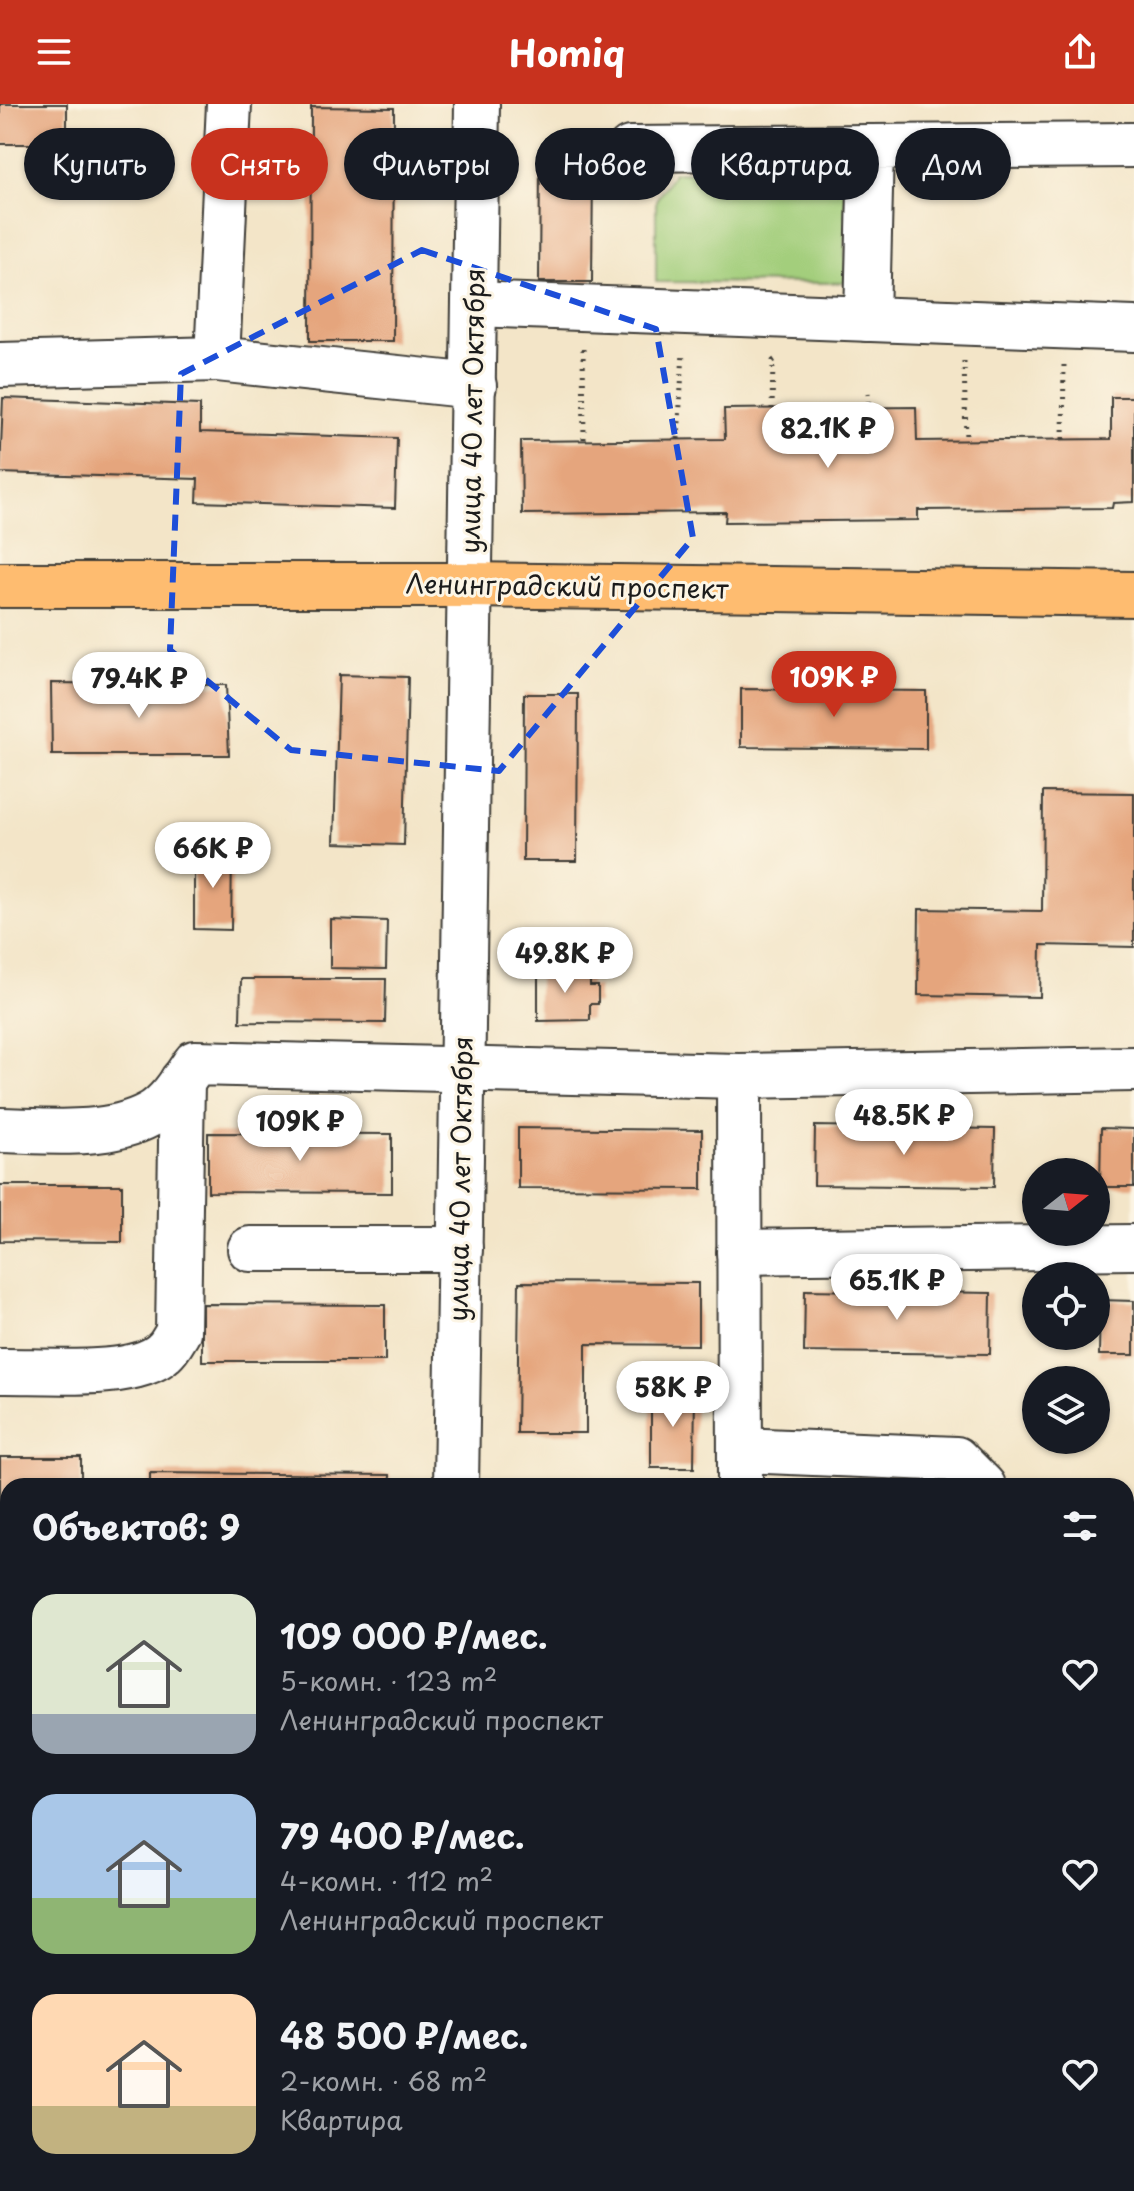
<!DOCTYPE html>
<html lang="ru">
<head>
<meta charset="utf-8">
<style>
  :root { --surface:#171b24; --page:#242831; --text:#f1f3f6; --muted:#9ea1a6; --accent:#c8321e }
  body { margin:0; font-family:"Playpen Sans",sans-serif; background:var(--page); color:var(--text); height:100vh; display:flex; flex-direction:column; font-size:30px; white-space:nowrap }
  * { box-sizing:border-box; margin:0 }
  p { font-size:26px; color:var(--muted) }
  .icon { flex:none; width:44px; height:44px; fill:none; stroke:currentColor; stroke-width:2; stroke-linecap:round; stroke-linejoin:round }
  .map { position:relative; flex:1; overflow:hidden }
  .drawer { position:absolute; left:0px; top:1374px; width:1134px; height:714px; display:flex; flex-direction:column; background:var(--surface); border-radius:24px 24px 0 0; box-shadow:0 2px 6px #0004 }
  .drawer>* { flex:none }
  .top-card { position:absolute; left:24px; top:24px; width:1086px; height:72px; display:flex; gap:16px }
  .needle { width:52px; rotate:73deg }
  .tools { position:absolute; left:1022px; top:1054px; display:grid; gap:16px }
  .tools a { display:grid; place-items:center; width:88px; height:88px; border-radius:50%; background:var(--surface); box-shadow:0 2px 6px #0004; font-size:40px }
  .price { position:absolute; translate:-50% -68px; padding:0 18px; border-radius:28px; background:#fff; color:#222; font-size:26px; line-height:52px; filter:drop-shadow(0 2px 4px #0008) }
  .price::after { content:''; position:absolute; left:50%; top:48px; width:24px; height:18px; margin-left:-12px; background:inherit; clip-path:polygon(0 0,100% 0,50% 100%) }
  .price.on { background:var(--accent); color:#fff }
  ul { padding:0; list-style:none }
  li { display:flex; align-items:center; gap:24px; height:200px; padding:0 32px }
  li span { display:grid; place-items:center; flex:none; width:224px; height:160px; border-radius:24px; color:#555 }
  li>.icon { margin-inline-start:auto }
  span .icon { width:96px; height:96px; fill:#fffc; stroke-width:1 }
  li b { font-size:34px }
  h2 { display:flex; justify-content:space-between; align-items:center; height:96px; padding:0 32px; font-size:34px }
  .pill { padding:0 28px; border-radius:36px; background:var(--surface); box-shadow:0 2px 6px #0004; font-size:28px; line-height:72px }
  .pill.on { background:var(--accent); color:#fff }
  header { display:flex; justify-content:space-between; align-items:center; height:104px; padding:0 32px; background:var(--accent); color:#fff; font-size:36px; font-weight:700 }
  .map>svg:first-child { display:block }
  .green { fill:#a3ce7b; stroke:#60754c; stroke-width:2 }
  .building { fill:#e5a57d }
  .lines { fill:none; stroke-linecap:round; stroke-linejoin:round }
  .minor-casing { stroke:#3c3a36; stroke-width:48 }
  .major-casing { stroke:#3c3a36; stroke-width:48 }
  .path { stroke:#3c3a36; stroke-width:5; stroke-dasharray:2 6; stroke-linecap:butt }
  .minor { stroke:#fff; stroke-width:44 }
  .major { stroke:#febc70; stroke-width:44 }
  .marked { fill:none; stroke:#1d4ed8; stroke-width:6; stroke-dasharray:16 10; stroke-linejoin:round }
  .labels { text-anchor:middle; stroke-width:6; stroke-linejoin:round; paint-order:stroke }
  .street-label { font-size:26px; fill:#1c1c1c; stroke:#fcf5e5 }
</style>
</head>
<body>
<header><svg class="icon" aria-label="menu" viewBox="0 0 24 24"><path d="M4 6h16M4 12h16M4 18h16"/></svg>Homiq<svg class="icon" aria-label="share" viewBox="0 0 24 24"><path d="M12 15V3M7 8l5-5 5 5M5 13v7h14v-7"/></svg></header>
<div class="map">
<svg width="1134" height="2087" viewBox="0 0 1134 2087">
  <rect width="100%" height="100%" fill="#fcf5e5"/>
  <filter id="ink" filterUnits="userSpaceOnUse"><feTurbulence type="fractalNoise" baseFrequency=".0125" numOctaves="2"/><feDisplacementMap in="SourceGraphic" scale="16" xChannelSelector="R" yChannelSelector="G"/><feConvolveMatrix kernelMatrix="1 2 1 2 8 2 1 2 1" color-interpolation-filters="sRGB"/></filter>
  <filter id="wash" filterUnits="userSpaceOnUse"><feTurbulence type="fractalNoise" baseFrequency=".006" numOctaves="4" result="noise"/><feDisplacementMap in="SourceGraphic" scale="32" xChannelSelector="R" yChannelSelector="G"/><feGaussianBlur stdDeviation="1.8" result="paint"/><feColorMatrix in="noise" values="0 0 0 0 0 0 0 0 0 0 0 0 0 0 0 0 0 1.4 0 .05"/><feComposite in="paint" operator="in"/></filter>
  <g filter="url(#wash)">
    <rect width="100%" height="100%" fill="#f3e5c8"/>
    <path class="green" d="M674 68 845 69V179L656 178V96Z"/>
    <g id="blocks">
      <g class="building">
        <rect x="0" y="0" width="67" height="40"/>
        <path d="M311 3 394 4 393 237H310Z"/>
        <path d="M540 62H593L592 178H539Z"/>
        <path d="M1111 293H1134V398L1113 399 1112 404 918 406V416L725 418 726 408 522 410 521 337 725 335 724 305 916 303 917 337 1111 335Z"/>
        <path d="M3 294 200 301V328L397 334 395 404 197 398 198 375 0 369Z"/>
        <path d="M339 571 408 573 404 741 334 739Z"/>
        <path d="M51 579 226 581 229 651H52Z"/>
        <path d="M741 585 926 587V645L741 643Z"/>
        <path d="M524 590H578L577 757H523Z"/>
        <path d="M1043 688 1134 689V843L1041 841 1040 893 918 891 919 805 1042 807Z"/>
        <path d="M194 746H232L231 826 194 825Z"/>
        <path d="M330 815 387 817 386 865 330 864Z"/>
        <path d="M538 865H590V882H598V900H590V916L538 917Z"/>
        <path d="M241 875H386L385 919 240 918Z"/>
        <path d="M815 1022 995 1025 994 1083 814 1081Z"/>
        <path d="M518 1024 702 1026V1085L518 1084Z"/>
        <path d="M1101 1024 1134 1025V1083H1100Z"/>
        <path d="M208 1029 392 1030V1089L208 1088Z"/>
        <path d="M0 1081H122V1138L0 1137Z"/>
        <path d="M519 1178 698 1179V1241L586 1240V1329H517Z"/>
        <path d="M805 1186 991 1189 990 1250 804 1248Z"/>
        <path d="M1100 1196 1134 1197V1251H1099Z"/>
        <path d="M202 1200 385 1201V1257H202Z"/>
        <path d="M651 1286 695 1287 694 1364H651Z"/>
        <path d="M0 1353H81V1382H8V1418H0Z"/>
        <path d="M150 1369 390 1371V1382H150Z"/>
        <rect x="1126" y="1446" width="8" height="57"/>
        <rect x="1126" y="1613" width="8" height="59"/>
        <rect x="0" y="1733" width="8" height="63"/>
        <rect x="1126" y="1868" width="8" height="63"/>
        <path d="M0 1915H8V2080H82L81 2087H0Z"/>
        <path d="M1126 2030H1134V2087H1082V2080H1126Z"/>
        <rect x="252" y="2080" width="56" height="7"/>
        <rect x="781" y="2080" width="102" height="7"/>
      </g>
    </g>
  </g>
  <g filter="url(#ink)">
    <use href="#blocks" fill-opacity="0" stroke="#3c3a36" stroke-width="2"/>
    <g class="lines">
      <defs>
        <g id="minor">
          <path d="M229 0 217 255 474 282"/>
          <path d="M630 45 871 43"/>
          <path d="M475 200 1134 225"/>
          <path d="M867 215 871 43 1134 41"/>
          <path d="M0 261 217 255"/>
          <path d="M739 972 740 1382"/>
          <path d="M0 1026C47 1027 106 1034 149 1011 168 1001 183 977 195 959L739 972 1134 965"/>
          <path d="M250 1145H460"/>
          <path d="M739 1148 1134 1143"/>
          <path d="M0 1267C39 1266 135 1276 164 1248 170 1243 174 1234 178 1228L182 977"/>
          <path d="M740 1346 956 1355 983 1382"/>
          <path d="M456 1382 477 0"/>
          <path d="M1126 1543 1134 1544"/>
          <path d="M0 1566H8"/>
          <path d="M0 1843H8"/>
          <path d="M1126 1979H1134"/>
          <path d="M743 2080V2087"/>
          <path d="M447 2087V2080"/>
          <path d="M915 2087V2081"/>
          <path d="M1042 2087 1046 2080"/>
        </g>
        <path id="major" d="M0 481H470L1134 490"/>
      </defs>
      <use href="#minor" class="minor-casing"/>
      <use href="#major" class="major-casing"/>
      <g class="path">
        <path d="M583 245 584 336"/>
        <path d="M964 257 966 336"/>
        <path d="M868 289 869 304"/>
        <path d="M772 305 773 257 779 253"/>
        <path d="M678 335 683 248"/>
        <path d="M1063 335 1064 260"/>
        <path d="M149 2080V2087"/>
        <path d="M488 2087 502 2084"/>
      </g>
      <use href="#minor" class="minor"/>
      <use href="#major" class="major"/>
    </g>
  </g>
  <path class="marked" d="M422 146 656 225 693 434 499 667 291 646 170 546 181 270Z"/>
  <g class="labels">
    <g class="street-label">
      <text transform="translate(473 307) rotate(-89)" y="9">улица 40 лет Октября</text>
      <text transform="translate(567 483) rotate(1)" y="9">Ленинградский проспект</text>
      <text transform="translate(461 1075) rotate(-89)" y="9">улица 40 лет Октября</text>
    </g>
  </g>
</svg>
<div class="tools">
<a><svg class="needle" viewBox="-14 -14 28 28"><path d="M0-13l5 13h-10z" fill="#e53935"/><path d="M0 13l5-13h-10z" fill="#9ea1a6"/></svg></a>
<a><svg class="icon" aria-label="locate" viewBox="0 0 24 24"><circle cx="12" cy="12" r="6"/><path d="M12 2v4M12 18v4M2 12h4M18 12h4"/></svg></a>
<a><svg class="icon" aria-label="layers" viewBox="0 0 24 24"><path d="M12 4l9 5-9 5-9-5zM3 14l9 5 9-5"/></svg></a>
</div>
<b class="price" style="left:828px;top:366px">82.1K ₽</b>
<b class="price on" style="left:834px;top:615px">109K ₽</b>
<b class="price" style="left:139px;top:616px">79.4K ₽</b>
<b class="price" style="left:213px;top:786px">66K ₽</b>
<b class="price" style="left:565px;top:891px">49.8K ₽</b>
<b class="price" style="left:904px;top:1053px">48.5K ₽</b>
<b class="price" style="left:300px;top:1059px">109K ₽</b>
<b class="price" style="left:897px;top:1218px">65.1K ₽</b>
<b class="price" style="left:673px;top:1325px">58K ₽</b>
<div class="top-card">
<a class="pill">Купить</a>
<a class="pill on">Снять</a>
<a class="pill">Фильтры</a>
<a class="pill">Новое</a>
<a class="pill">Квартира</a>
<a class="pill">Дом</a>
</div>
<section class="drawer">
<h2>Объектов: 9<svg class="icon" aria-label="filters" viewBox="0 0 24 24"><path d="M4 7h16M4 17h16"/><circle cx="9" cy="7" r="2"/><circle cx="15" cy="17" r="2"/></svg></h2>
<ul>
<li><span style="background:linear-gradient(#dfe7d0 75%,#9aa5b1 0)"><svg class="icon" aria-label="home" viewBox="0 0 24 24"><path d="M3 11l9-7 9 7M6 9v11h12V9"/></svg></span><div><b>109 000 ₽/мес.</b><p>5-комн. · 123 m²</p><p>Ленинградский проспект</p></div><svg class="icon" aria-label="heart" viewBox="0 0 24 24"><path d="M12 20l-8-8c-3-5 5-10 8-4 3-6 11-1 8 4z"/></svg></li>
<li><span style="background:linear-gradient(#a9c7e8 65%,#8fb573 0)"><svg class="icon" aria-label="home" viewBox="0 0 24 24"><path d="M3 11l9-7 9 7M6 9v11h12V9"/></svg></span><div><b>79 400 ₽/мес.</b><p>4-комн. · 112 m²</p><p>Ленинградский проспект</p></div><svg class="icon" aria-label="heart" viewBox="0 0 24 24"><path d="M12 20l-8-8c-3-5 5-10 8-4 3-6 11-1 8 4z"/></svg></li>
<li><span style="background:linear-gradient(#ffd9b3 70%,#c2b280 0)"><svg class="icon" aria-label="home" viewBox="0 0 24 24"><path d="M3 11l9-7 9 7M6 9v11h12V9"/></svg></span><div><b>48 500 ₽/мес.</b><p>2-комн. · 68 m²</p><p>Квартира</p></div><svg class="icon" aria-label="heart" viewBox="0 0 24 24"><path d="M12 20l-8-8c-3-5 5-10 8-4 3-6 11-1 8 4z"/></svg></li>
</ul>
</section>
</div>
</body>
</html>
